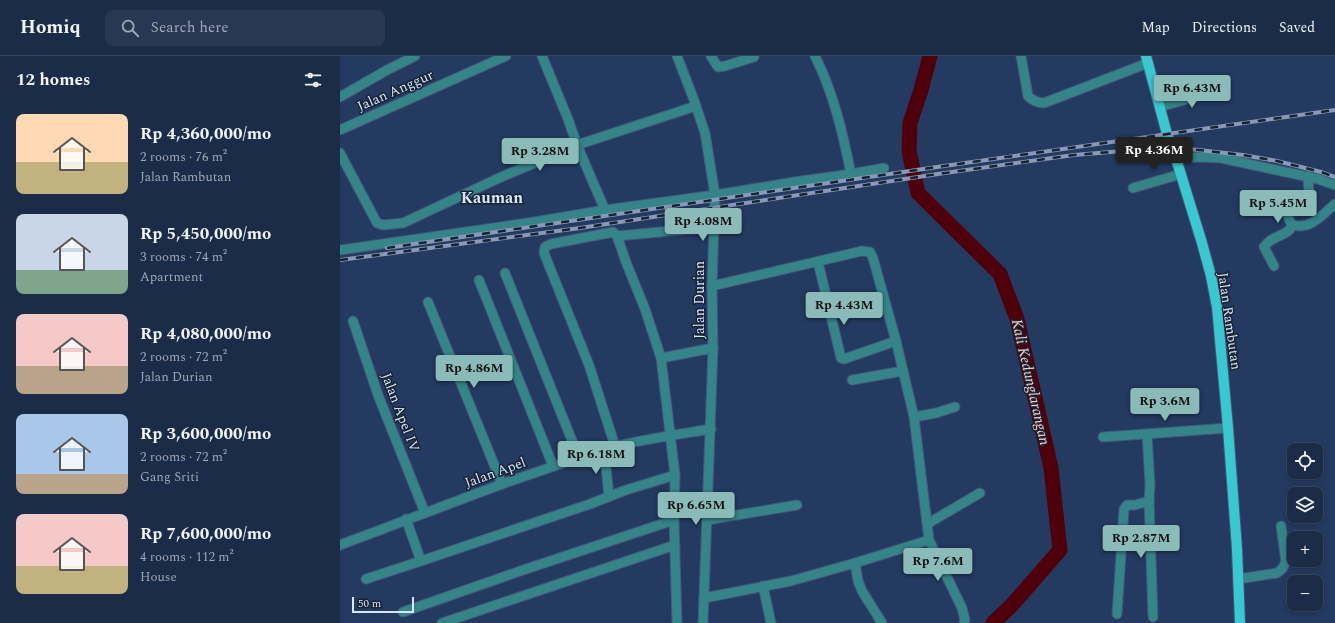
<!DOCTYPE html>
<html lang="en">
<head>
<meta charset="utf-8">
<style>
  :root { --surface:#1b2c48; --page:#283852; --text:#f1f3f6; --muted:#a0a7b4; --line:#394860; --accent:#8bbbb9 }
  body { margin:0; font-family:Spectral,serif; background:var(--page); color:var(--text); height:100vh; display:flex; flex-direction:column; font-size:15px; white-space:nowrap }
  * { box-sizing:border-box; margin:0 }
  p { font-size:13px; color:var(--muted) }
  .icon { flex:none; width:22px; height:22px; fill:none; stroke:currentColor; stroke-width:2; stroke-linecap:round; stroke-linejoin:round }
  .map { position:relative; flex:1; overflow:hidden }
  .details { display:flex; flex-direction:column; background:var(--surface); width:340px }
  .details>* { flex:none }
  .buttons { position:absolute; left:947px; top:387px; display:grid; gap:8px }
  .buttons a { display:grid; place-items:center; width:36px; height:36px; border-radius:8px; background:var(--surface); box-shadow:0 2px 6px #0003,0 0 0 1px var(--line); font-size:20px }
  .scale { position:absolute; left:12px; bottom:10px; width:62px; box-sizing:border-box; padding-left:4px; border:2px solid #d8e7ff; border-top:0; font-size:11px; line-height:14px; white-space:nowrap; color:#d8e7ff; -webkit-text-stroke:3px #172233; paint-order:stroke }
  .price { position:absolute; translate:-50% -34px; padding:0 9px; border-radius:4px; background:var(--accent); color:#111; font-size:13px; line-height:26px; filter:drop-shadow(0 1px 2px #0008) }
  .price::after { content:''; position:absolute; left:50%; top:24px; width:12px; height:9px; margin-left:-6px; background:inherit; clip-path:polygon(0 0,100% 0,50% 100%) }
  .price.selected { background:#222; color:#fff }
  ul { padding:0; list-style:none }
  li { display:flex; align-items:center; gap:12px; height:100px; padding:0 16px }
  li span { display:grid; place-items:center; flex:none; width:112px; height:80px; border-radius:8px; color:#555 }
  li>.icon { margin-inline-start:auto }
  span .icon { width:48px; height:48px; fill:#fffc; stroke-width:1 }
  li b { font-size:17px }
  h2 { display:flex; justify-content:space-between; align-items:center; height:48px; padding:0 16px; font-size:17px }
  header { display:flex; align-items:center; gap:24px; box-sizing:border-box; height:56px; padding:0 20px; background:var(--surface); border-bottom:1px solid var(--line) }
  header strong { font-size:19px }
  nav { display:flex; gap:22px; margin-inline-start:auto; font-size:14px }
  .search { width:280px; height:36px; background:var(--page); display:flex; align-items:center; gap:10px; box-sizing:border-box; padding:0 14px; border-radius:8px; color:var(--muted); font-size:15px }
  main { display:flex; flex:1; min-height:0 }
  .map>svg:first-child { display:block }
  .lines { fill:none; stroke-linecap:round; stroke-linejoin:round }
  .river { stroke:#4d000b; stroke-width:15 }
  .minor-casing { stroke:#415679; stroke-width:11 }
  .major-casing { stroke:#415679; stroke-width:12 }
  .minor { stroke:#358489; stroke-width:9 }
  .major { stroke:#3bc7cf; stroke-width:10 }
  .rail-casing { stroke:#889ab8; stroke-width:4 }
  .rail { stroke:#172233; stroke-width:2.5; stroke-dasharray:8; stroke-linecap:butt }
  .labels { text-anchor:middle; stroke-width:3; stroke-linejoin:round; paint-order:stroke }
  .street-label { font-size:14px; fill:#d8e7ff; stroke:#172233 }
  .water-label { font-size:15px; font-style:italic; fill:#ffcdcc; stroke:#172233 }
  .quarter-label { font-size:16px; font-weight:bold; fill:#d8e7ff; stroke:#172233 }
</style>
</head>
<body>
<header>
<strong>Homiq</strong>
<div class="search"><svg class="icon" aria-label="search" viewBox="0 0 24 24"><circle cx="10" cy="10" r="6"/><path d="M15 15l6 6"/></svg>Search here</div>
<nav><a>Map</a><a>Directions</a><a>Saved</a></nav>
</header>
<main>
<section class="details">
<h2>12 homes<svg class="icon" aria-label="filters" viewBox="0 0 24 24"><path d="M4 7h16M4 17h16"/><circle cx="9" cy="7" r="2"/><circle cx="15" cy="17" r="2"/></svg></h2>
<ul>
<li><span style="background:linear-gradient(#ffd9b3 60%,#c2b280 0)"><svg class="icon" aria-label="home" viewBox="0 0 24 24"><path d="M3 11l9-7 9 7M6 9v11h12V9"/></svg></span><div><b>Rp 4,360,000/mo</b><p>2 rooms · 76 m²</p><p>Jalan Rambutan</p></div></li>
<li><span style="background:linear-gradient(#c9d6e8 70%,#7fa58c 0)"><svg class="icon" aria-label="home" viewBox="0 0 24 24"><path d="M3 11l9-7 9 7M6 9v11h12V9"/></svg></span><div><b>Rp 5,450,000/mo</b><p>3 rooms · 74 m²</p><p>Apartment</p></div></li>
<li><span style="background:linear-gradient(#f6c9c9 65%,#b9a48a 0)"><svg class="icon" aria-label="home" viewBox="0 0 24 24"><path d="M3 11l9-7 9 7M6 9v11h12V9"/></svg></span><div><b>Rp 4,080,000/mo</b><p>2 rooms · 72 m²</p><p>Jalan Durian</p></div></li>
<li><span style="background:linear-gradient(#a9c7e8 75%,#b9a48a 0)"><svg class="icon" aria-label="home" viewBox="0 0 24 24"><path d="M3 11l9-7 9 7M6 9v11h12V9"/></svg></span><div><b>Rp 3,600,000/mo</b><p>2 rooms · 72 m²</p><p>Gang Sriti</p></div></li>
<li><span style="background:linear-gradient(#f6c9c9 65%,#c2b280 0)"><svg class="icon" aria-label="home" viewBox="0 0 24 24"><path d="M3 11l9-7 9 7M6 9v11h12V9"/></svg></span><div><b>Rp 7,600,000/mo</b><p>4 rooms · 112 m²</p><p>House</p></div></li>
</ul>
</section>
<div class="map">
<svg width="995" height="567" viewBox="0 0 995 567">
  <rect width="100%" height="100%" fill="#243a60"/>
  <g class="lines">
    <path class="river" d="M590 0 581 34 570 67 569 95 578 137 660 218 677 263 711 412 720 494 671 550 653 567"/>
    <defs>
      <g id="minor">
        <path d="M202 0 228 63 237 89 265 154"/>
        <path d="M337 0 354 44 365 77 375 139 372 230 373 292 363 567"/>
        <path d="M371 0 378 11 385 10 414 1"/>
        <path d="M475 0C494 38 503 78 511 118"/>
        <path d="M681 0 688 40C693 45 698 47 704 47L808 7"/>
        <path d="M0 41 47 14 75 0"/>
        <path d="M820 51 878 34"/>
        <path d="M0 74 166 0"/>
        <path d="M0 97 37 167 43 169 63 167 159 122 237 89 356 50"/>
        <path d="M836 102 860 101 881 102 978 123 995 129"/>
        <path d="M793 132 841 118"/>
        <path d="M952 169C971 174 982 159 995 148"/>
        <path d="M277 180 374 171"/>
        <path d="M0 194 194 166 265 154 375 139 454 126 511 118 544 112"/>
        <path d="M478 206 501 302 504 303 556 285"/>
        <path d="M934 210 924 191C931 179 950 180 952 169 938 144 958 154 969 139L968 120"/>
        <path d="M165 217 239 402"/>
        <path d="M139 224 213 410"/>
        <path d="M372 230 522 195 530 196 533 202 556 285 574 361 589 484 622 552 625 564 624 567"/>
        <path d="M88 246 162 428"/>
        <path d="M13 265 38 339 85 457"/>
        <path d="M321 302 373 292"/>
        <path d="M512 324 563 315"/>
        <path d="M574 361 596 357 615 351"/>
        <path d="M763 381 888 372"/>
        <path d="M275 390 249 309 204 197 205 191 211 188 273 176 277 180 286 206 305 253 321 302 335 419 334 464 337 567"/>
        <path d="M261 394 266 411 269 441"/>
        <path d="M809 445 813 561"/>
        <path d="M66 463 81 505 250 448 286 434 335 419"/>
        <path d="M367 464 457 449"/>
        <path d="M587 468 640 437"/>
        <path d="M0 489 162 428 261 394C296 384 334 379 371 373"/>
        <path d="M515 507 518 525 522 535 542 567"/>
        <path d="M26 523 81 505"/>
        <path d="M898 523 937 517 942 513 946 506 941 470"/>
        <path d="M423 530 431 567"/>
        <path d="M364 542 451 525 515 507 589 484"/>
        <path d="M63 556 183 514 334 464"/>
        <path d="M777 558 784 453 787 449H795L809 445 810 429 807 378"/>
        <path d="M102 567 335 489"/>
      </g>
      <path id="major" d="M806 0 827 78 838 109 862 187 871 220 877 251 888 372 897 493 900 567"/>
    </defs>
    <use href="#minor" class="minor-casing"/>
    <use href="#major" class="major-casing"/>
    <use href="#minor" class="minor"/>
    <use href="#major" class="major"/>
    <defs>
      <g id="rail">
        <path d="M47 192 597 111 995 54"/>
        <path d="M0 204 240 172 598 118 734 99 832 91 903 99 937 105 981 116 995 121"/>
      </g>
    </defs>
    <use href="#rail" class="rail-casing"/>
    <use href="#rail" class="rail"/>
  </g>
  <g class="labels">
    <g class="street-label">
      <text transform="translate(55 34) rotate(-24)" y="5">Jalan Anggur</text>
      <text transform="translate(359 244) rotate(-90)" y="5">Jalan Durian</text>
      <text transform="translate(890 265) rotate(82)" y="5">Jalan Rambutan</text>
      <text transform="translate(61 356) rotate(69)" y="5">Jalan Apel IV</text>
      <text transform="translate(155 416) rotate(-20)" y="5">Jalan Apel</text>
    </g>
    <g class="water-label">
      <text transform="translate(691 326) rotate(77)" y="5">Kali Kedunglarangan</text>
    </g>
    <g class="quarter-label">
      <text x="152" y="147">Kauman</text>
    </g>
  </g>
</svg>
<div class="buttons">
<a><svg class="icon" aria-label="locate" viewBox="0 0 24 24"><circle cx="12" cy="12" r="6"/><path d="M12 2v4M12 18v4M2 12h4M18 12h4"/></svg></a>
<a><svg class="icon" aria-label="layers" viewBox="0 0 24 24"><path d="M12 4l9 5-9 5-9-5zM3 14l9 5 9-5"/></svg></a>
<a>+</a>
<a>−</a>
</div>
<div class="scale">50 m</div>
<b class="price" style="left:852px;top:53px">Rp 6.43M</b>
<b class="price selected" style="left:814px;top:115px">Rp 4.36M</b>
<b class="price" style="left:200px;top:116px">Rp 3.28M</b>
<b class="price" style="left:938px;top:168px">Rp 5.45M</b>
<b class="price" style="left:363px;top:186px">Rp 4.08M</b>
<b class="price" style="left:504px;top:270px">Rp 4.43M</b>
<b class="price" style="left:134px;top:333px">Rp 4.86M</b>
<b class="price" style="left:825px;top:366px">Rp 3.6M</b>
<b class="price" style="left:256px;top:419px">Rp 6.18M</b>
<b class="price" style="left:356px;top:470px">Rp 6.65M</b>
<b class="price" style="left:801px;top:503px">Rp 2.87M</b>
<b class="price" style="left:598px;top:526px">Rp 7.6M</b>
</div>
</main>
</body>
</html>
